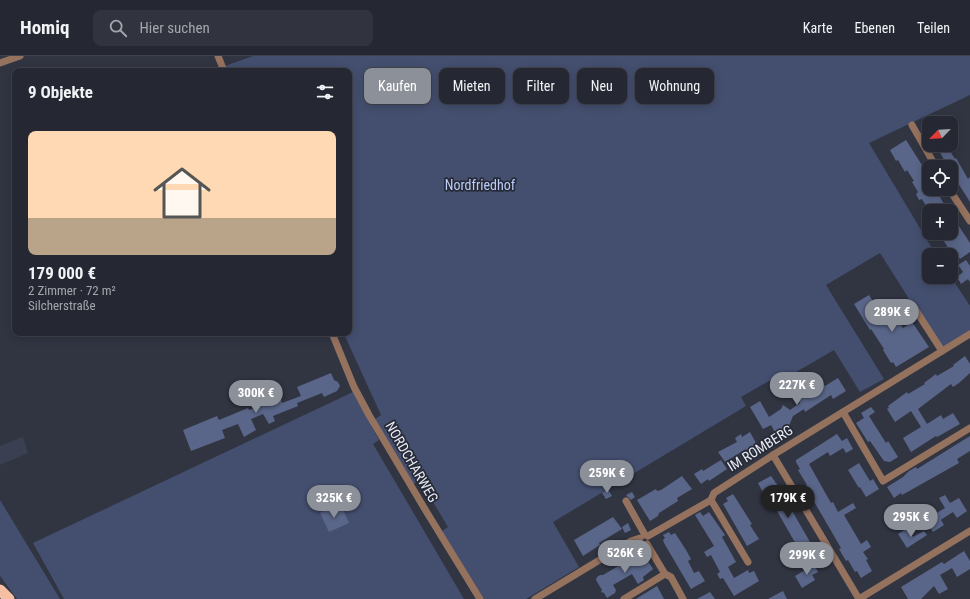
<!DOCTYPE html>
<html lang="de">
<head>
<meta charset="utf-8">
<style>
  :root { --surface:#252832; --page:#31343e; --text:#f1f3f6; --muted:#a3a6ac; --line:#42444d; --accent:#8c9099 }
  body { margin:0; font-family:"Roboto Condensed",sans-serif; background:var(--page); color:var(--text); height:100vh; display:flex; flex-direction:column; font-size:15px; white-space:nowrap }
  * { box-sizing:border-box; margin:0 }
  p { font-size:13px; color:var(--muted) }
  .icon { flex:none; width:22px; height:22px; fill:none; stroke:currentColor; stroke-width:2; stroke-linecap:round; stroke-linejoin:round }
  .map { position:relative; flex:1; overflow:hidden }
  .details { position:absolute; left:12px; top:12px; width:340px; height:268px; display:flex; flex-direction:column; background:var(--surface); border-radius:8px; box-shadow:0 2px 10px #0003,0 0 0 1px var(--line) }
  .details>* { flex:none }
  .hud { position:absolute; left:364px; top:12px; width:380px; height:36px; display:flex; gap:8px }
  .needle { width:26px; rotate:245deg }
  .buttons { position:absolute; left:922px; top:60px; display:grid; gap:8px }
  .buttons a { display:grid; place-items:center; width:36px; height:36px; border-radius:8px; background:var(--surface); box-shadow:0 2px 10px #0003,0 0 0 1px var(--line); font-size:20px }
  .price { position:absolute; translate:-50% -34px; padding:0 9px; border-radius:14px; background:var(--accent); color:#fff; font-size:13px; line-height:26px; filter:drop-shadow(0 1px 2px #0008) }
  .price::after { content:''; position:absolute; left:50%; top:24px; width:12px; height:9px; margin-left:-6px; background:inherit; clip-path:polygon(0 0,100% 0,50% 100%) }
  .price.current { background:#222; color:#fff }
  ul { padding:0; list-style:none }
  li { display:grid; align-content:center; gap:8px; height:212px; padding:0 16px }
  li span { display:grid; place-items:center; height:124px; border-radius:8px; color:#555 }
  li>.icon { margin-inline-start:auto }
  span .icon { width:72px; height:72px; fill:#fffc; stroke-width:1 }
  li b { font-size:17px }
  h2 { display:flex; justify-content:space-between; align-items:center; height:48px; padding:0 16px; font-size:17px }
  .chip { padding:0 14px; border-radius:8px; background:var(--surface); box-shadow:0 2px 10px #0003,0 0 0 1px var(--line); font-size:14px; line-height:36px }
  .chip.current { background:var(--accent); color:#fff }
  header { display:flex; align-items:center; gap:24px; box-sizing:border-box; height:56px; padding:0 20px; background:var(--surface); border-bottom:1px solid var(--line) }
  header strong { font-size:19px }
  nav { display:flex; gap:22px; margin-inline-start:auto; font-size:14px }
  .search { width:280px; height:36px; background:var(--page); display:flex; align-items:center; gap:10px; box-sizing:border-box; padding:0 14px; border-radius:8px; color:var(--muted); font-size:15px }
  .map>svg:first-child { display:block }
  .built { fill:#3a4052 }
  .green { fill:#444f6f }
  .building { fill:#5a6689 }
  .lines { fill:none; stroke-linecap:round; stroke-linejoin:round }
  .minor { stroke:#95725e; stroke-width:7 }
  .trunk { stroke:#f4bfa2; stroke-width:11 }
  .labels { text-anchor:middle; stroke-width:3.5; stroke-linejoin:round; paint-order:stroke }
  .park-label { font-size:14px; fill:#bbccfc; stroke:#272b37 }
  .street-label { font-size:14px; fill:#e9ecf4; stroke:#272b37 }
</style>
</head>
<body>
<header>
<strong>Homiq</strong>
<div class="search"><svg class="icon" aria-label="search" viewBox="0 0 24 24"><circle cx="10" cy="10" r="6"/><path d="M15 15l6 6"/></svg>Hier suchen</div>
<nav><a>Karte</a><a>Ebenen</a><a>Teilen</a></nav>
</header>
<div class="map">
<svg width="970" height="543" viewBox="0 0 970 543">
  <rect width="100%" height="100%" fill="#313542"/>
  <path class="built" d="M23 381 28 397 0 409V390Z"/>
  <g class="green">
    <path d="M253 0H970V39L869 87 936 199H929V221H951L970 250V278L942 295 880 197 826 229 884 323 860 336 834 294 779 326 776 321 741 341 746 350 553 466 579 511 526 543H484L442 475 448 471 420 424 413 428 375 363 381 359 344 278 337 281 335 277H349V15H227L225 10Z"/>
    <path d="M353 336 379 384 373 388 464 543H64L33 487Z"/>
    <path d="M0 444 60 543H17L0 520Z"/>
  </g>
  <g class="building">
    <path d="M906 84 927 117 926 118 929 123V138L936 134 948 155H929L922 143 919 144 916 138 918 136 912 126 914 125 907 114 905 116 898 104 896 105 890 94Z"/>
    <path d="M936 89H946L955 103 956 102 968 123 970 121V146L951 116V111H948Z"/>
    <path d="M951 158 970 187V196L960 203 954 193 950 195 939 177H951Z"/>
    <path d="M966 204 970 210V226L968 223 961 228 957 221 963 216 958 209Z"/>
    <path d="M869 239 884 264 894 258 903 272 912 266 929 291 896 311 893 306 891 307 883 294 884 293 871 273 870 274 854 248Z"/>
    <path d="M965 300 970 308V317L959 327 953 331 951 328 918 353 927 368 941 359 943 363 953 357 960 368 937 381 936 380 911 396 903 382 921 371 911 355 895 366 887 353 889 352 888 350 907 336 908 338 925 328 924 327 936 318 937 320 954 310 953 309Z"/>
    <path d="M331 317 334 324 338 326 340 330 337 335 324 341 322 337 297 347 298 350 273 360 275 365 269 368 263 358 251 363 256 374 244 381 238 368 222 374 225 382 191 395 183 374 217 360 219 364 248 352 249 354 273 345 271 340 279 336 282 347 301 340 297 331Z"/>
    <path d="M838 322 846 335 833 343 831 339 805 356 804 353 793 360 789 370 776 378 771 369 763 373 750 351 760 345 769 361 781 353 783 349 790 354 800 347 796 341 812 332 813 333 823 327 825 330Z"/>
    <path d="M871 351 875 356 869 360 886 387 888 385 898 401 890 406 884 405 870 385 868 386 856 367 864 362 861 357Z"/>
    <path d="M750 376 757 389 754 391 757 395 750 399 746 393 725 406 718 396 737 386 735 382 741 378 742 381Z"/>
    <path d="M837 378 842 385 847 382 853 393 846 397 843 392 830 400 828 396 809 408 831 447 833 446 838 456 853 447 856 452 844 459 861 488 867 484 871 491 863 496 868 503 866 504 872 515 861 522 857 515 855 516 848 504 846 505 839 493 841 492 805 430 807 429 798 414 800 413 796 406V404Z"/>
    <path d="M970 380V395L957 403 959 407 902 439 901 437 894 442 887 431 903 421 909 415 916 411 917 413Z"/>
    <path d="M721 404 727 413 709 425 708 423 701 428 694 418 702 413 703 415Z"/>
    <path d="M859 407 870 425 873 423 879 433 866 441 860 431 859 432 848 414Z"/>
    <path d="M682 420 692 433 677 442 678 445 659 457 658 460 650 465 637 444 656 433 657 435 661 434Z"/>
    <path d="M771 420 778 430 771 434 778 445 784 441 817 498 805 504 773 448 770 450 758 427Z"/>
    <path d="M608 433 612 440 606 443 602 437Z"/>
    <path d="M632 436 635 441 631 444 626 439Z"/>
    <path d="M733 438 752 468 750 469 759 483 747 490 723 448 728 445 726 442Z"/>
    <path d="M945 439 950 447 959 442 967 455 957 462 953 456 942 463 941 464 944 469 933 476 925 464 945 452 939 442Z"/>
    <path d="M342 451 349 467 329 476 320 457 330 452 331 456Z"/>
    <path d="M921 455 925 461 918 464 915 458Z"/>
    <path d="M700 456 703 460 709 456 725 479 722 481 736 506 728 511 734 522 748 514 749 517 754 515 759 525 734 540 723 522 720 523 717 518 720 516 711 499 707 501 704 496 714 490 695 459Z"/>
    <path d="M613 461 622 473 599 487 600 489 583 500 574 484Z"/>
    <path d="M628 467 631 474 625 477 622 471Z"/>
    <path d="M908 472 913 481 924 475 927 479 907 492 898 478Z"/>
    <path d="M669 476 671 479 675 477 686 494 691 503 688 505 694 517 699 515 705 525 691 533 664 487 663 484 665 482 663 479Z"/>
    <path d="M964 495 970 505V513L957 521 952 512 940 519 948 533 939 538 934 530 921 543H908L901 531 942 506 944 508Z"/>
    <path d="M642 496 653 513 643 521 644 524 638 528 632 518 613 529 616 534 615 537 607 542 604 537 601 536 602 534 596 524 597 521 600 519H603Z"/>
    <path d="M814 509 818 516 812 519 815 524 802 532 795 520Z"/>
    <path d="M657 530 664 543H636L644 538Z"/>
    <path d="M783 535 787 543H768L779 537Z"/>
    <path d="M710 536 715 543H697Z"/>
  </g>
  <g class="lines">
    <g class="minor">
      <path d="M218 0 224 15"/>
      <path d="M0 7 20 0"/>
      <path d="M912 69 936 111"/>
      <path d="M949 133 970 165"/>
      <path d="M913 250 942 295"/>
      <path d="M332 277 354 331 369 359 426 455 480 543"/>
      <path d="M843 356 883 425 970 372"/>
      <path d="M773 399 859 543"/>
      <path d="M711 444 748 506"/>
      <path d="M626 445 645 479"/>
      <path d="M648 480 711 444 714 437 773 399 970 278"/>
      <path d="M647 488 665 518 671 521 683 543"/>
      <path d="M535 543 631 485 640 482"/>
      <path d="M624 543 665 518"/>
      <path d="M859 543 970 475"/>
    </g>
    <path class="trunk" d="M0 534 9 543"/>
  </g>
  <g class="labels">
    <g class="park-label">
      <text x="480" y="134">Nordfriedhof</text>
    </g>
    <g class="street-label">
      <text transform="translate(760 392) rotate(-32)" y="5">IM ROMBERG</text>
      <text transform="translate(412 406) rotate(60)" y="5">NORDCHARWEG</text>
    </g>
  </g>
</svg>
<div class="buttons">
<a><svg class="needle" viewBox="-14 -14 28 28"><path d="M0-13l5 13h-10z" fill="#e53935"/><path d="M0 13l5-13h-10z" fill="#a3a6ac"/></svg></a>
<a><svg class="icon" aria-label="locate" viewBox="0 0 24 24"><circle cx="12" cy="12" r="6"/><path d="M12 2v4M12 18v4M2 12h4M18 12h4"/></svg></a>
<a>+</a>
<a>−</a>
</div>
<b class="price" style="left:892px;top:277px">289K €</b>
<b class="price" style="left:797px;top:350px">227K €</b>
<b class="price" style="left:256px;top:358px">300K €</b>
<b class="price" style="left:607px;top:438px">259K €</b>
<b class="price" style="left:334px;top:463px">325K €</b>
<b class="price current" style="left:788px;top:463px">179K €</b>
<b class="price" style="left:911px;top:482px">295K €</b>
<b class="price" style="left:625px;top:518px">526K €</b>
<b class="price" style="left:807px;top:520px">299K €</b>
<div class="hud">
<a class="chip current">Kaufen</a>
<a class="chip">Mieten</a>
<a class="chip">Filter</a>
<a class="chip">Neu</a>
<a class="chip">Wohnung</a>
</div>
<section class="details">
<h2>9 Objekte<svg class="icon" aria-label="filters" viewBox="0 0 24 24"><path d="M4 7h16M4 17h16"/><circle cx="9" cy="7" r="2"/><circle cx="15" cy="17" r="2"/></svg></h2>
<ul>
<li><span style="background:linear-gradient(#ffd9b3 70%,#b9a48a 0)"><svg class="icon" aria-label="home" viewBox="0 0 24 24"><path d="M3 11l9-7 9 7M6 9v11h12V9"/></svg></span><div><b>179 000 €</b><p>2 Zimmer · 72 m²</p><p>Silcherstraße</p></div></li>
</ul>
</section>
</div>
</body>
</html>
